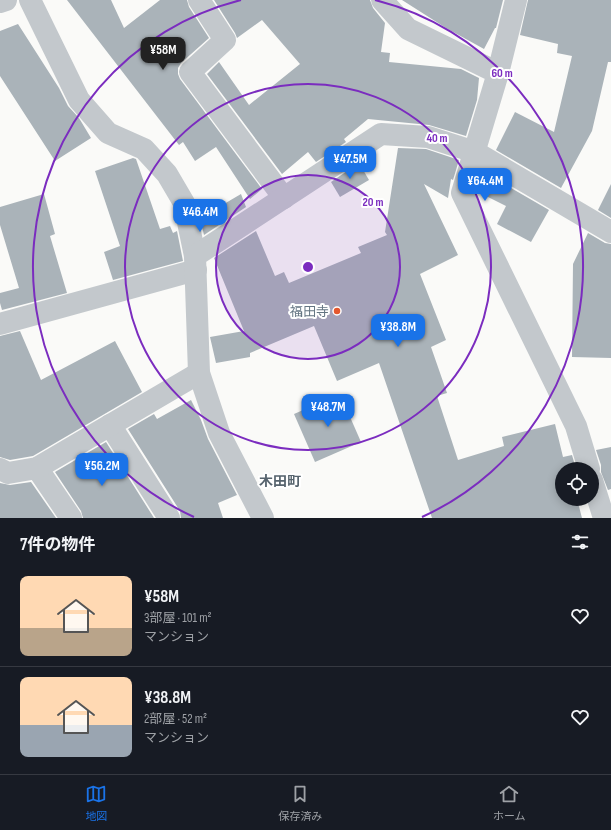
<!DOCTYPE html>
<html lang="ja">
<head>
<meta charset="utf-8">
<style>
  :root { --surface:#171b24; --page:#242831; --text:#f1f3f6; --muted:#9ea1a6; --line:#363941; --accent:#1a73e8 }
  body { margin:0; font-family:"Sofia Sans Condensed","Noto Sans JP",sans-serif; background:var(--page); color:var(--text); height:100vh; display:flex; flex-direction:column; font-size:15px; white-space:nowrap }
  * { box-sizing:border-box; margin:0 }
  p { font-size:13px; color:var(--muted) }
  .icon { flex:none; width:22px; height:22px; fill:none; stroke:currentColor; stroke-width:2; stroke-linecap:round; stroke-linejoin:round }
  .map { position:relative; height:518px; overflow:hidden }
  .drawer { display:flex; flex-direction:column; background:var(--surface); flex:1 }
  .drawer>* { flex:none }
  .tools { position:absolute; left:555px; top:462px; display:grid; gap:8px }
  .tools a { display:grid; place-items:center; width:44px; height:44px; border-radius:50%; background:var(--surface); box-shadow:0 2px 10px #0003; font-size:20px }
  .price { position:absolute; translate:-50% -34px; padding:0 9px; border-radius:8px; background:var(--accent); color:#fff; font-size:13px; line-height:26px; filter:drop-shadow(0 1px 2px #0008) }
  .price::after { content:''; position:absolute; left:50%; top:24px; width:12px; height:9px; margin-left:-6px; background:inherit; clip-path:polygon(0 0,100% 0,50% 100%) }
  .price.selected { background:#222; color:#fff }
  ul { padding:0; list-style:none }
  li { display:flex; align-items:center; gap:12px; height:100px; padding:0 20px }
  li+li { border-top:1px solid var(--line) }
  li span { display:grid; place-items:center; flex:none; width:112px; height:80px; border-radius:8px; color:#555 }
  li>.icon { margin-inline-start:auto }
  span .icon { width:48px; height:48px; fill:#fffc; stroke-width:1 }
  li b { font-size:17px }
  h2 { display:flex; justify-content:space-between; align-items:center; height:48px; padding:0 20px; font-size:17px }
  .menu { display:flex; justify-content:space-around; align-items:center; height:56px; border-top:1px solid var(--line); background:var(--surface); font-size:11px; color:var(--muted) }
  .menu a { display:grid; justify-items:center; gap:2px }
  .menu .selected { color:var(--accent) }
  .map>svg:first-child { display:block }
  .building { fill:#aab3b9 }
  .lines { fill:none; stroke-linecap:round; stroke-linejoin:round }
  .street { stroke:#c3c8cc; stroke-width:22 }
  .ring { fill:none; stroke:#7b2cbf; stroke-width:2 }
  .poi-dot { fill:#e4572e; stroke:#fff; stroke-width:1.5 }
  .labels { text-anchor:middle; stroke-width:4; stroke-linejoin:round; paint-order:stroke }
  .poi-label { font-size:13px; fill:#657683; stroke:#fff; text-anchor:end }
  .neighbourhood-label { font-size:14px; font-weight:bold; fill:#57646e; stroke:#fff }
  .centre { fill:#7b2cbf; stroke:#fff; stroke-width:2 }
  .ring-label { font-size:12px; text-anchor:middle; font-weight:bold; fill:#7b2cbf; stroke:#fff; stroke-width:4; stroke-linejoin:round; paint-order:stroke }
</style>
</head>
<body>
<div class="map">
<svg width="611" height="518" viewBox="0 0 611 518">
  <rect width="100%" height="100%" fill="#fafaf8"/>
  <g class="building">
    <path d="M67 0H111L124 28 160 0H187L189 7 209 38 181 63 178 68V74L180 79 262 189 250 199 216 147 195 161 183 142 179 145Z"/>
    <path d="M214 0H370L373 8 385 23 381 52 390 53 389 62 461 69 479 78 477 100 466 136 429 125 368 119 344 139 346 142 316 162 308 152 282 174 207 74 219 62 249 105 300 64 262 20 237 38 235 33Z"/>
    <path d="M402 0H503L496 28H495L484 49 446 28Z"/>
    <path d="M528 0H611V62H608L592 131 561 188 496 150 515 112 554 132 572 56 557 53 558 44 520 35Z"/>
    <path d="M18 24 59 88 68 106 79 118 91 138 55 161 0 76V31Z"/>
    <path d="M398 148 426 149 459 160 453 180 451 179 448 198 424 184 458 255 420 274 446 340 431 347 447 393 437 396 458 460 504 446 502 437 555 424 563 457 572 455 576 469H562V499H577L582 518H432L379 363 337 381 314 326 250 353V357L216 363 210 337 244 331 214 258 256 231 275 276 284 272 289 283 361 253 358 247 387 235 385 232Z"/>
    <path d="M133 158 136 159 160 229 170 226 173 233 177 231 183 261 113 280 104 252 120 246 95 171Z"/>
    <path d="M359 163 369 180 340 197 331 182Z"/>
    <path d="M485 173 549 210 531 242 497 224 506 206 476 191Z"/>
    <path d="M611 184V218L598 210Z"/>
    <path d="M44 194 55 234 50 236 67 293 2 310 0 303V293L19 288 0 225V207Z"/>
    <path d="M241 194 246 207 204 235 200 218Z"/>
    <path d="M588 233 605 243 611 244V358L572 357 573 264Z"/>
    <path d="M20 331 41 380 115 341 142 392 33 456 10 460 0 457V336Z"/>
    <path d="M340 394 361 442 315 462 294 414Z"/>
    <path d="M191 400 201 420 208 439 237 495 218 503 223 518H181L180 511 128 429 154 414 157 419Z"/>
    <path d="M106 442 154 518H83L81 511 55 472Z"/>
    <path d="M611 447V489L608 490 601 472V465L596 450Z"/>
    <path d="M31 482 56 518H0V483L10 485Z"/>
  </g>
  <g class="lines">
    <g class="street">
      <path d="M30 0 79 100 108 133 144 149 167 174 184 203 195 256"/>
      <path d="M199 0 225 40 190 72 284 198"/>
      <path d="M382 0 408 29 498 73 462 193 576 426 589 469"/>
      <path d="M0 2 6 0"/>
      <path d="M498 73 516 0"/>
      <path d="M0 324 196 270"/>
      <path d="M110 425 169 518"/>
      <path d="M37 468 71 518"/>
      <path d="M0 469 8 473 37 468 199 373"/>
      <path d="M592 480 604 518"/>
      <path d="M263 518 219 433 199 373 195 256 381 134 428 137 475 152 611 232"/>
    </g>
  </g>
  <circle cx="308" cy="267" r="92" fill="#7b2cbf" fill-opacity=".12"/>
  <g class="ring">
    <circle cx="308" cy="267" r="92"/>
    <circle cx="308" cy="267" r="183"/>
    <path d="M194 517A275 275 0 0 1 241 0M375 0A275 275 0 0 1 422 517"/>
  </g>
  <circle class="poi-dot" cx="337" cy="311" r="4"/>
  <g class="labels">
    <g class="poi-label">
      <text x="329" y="316">福田寺</text>
    </g>
    <g class="neighbourhood-label">
      <text x="280" y="486">木田町</text>
    </g>
  </g>
  <circle cx="308" cy="267" r="6" class="centre"/>
  <g class="ring-label">
    <text x="502" y="77">60 m</text>
    <text x="437" y="142">40 m</text>
    <text x="373" y="206">20 m</text>
  </g>
</svg>
<div class="tools">
<a><svg class="icon" aria-label="locate" viewBox="0 0 24 24"><circle cx="12" cy="12" r="6"/><path d="M12 2v4M12 18v4M2 12h4M18 12h4"/></svg></a>
</div>
<b class="price selected" style="left:163px;top:71px">¥58M</b>
<b class="price" style="left:350px;top:180px">¥47.5M</b>
<b class="price" style="left:485px;top:202px">¥64.4M</b>
<b class="price" style="left:200px;top:233px">¥46.4M</b>
<b class="price" style="left:398px;top:348px">¥38.8M</b>
<b class="price" style="left:328px;top:428px">¥48.7M</b>
<b class="price" style="left:102px;top:487px">¥56.2M</b>
</div>
<section class="drawer">
<h2>7件の物件<svg class="icon" aria-label="filters" viewBox="0 0 24 24"><path d="M4 7h16M4 17h16"/><circle cx="9" cy="7" r="2"/><circle cx="15" cy="17" r="2"/></svg></h2>
<ul>
<li><span style="background:linear-gradient(#ffd9b3 65%,#b9a48a 0)"><svg class="icon" aria-label="home" viewBox="0 0 24 24"><path d="M3 11l9-7 9 7M6 9v11h12V9"/></svg></span><div><b>¥58M</b><p>3部屋 · 101 m²</p><p>マンション</p></div><svg class="icon" aria-label="heart" viewBox="0 0 24 24"><path d="M12 20l-8-8c-3-5 5-10 8-4 3-6 11-1 8 4z"/></svg></li>
<li><span style="background:linear-gradient(#ffd9b3 60%,#9aa5b1 0)"><svg class="icon" aria-label="home" viewBox="0 0 24 24"><path d="M3 11l9-7 9 7M6 9v11h12V9"/></svg></span><div><b>¥38.8M</b><p>2部屋 · 52 m²</p><p>マンション</p></div><svg class="icon" aria-label="heart" viewBox="0 0 24 24"><path d="M12 20l-8-8c-3-5 5-10 8-4 3-6 11-1 8 4z"/></svg></li>
</ul>
</section>
<nav class="menu">
<a class="selected"><svg class="icon" aria-label="map" viewBox="0 0 24 24"><path d="M3 6l6-2 6 2 6-2v14l-6 2-6-2-6 2zM9 4v14M15 6v14"/></svg>地図</a>
<a><svg class="icon" aria-label="saved" viewBox="0 0 24 24"><path d="M7 4h10v16l-5-4-5 4z"/></svg>保存済み</a>
<a><svg class="icon" aria-label="home" viewBox="0 0 24 24"><path d="M3 11l9-7 9 7M6 9v11h12V9"/></svg>ホーム</a>
</nav>
</body>
</html>
